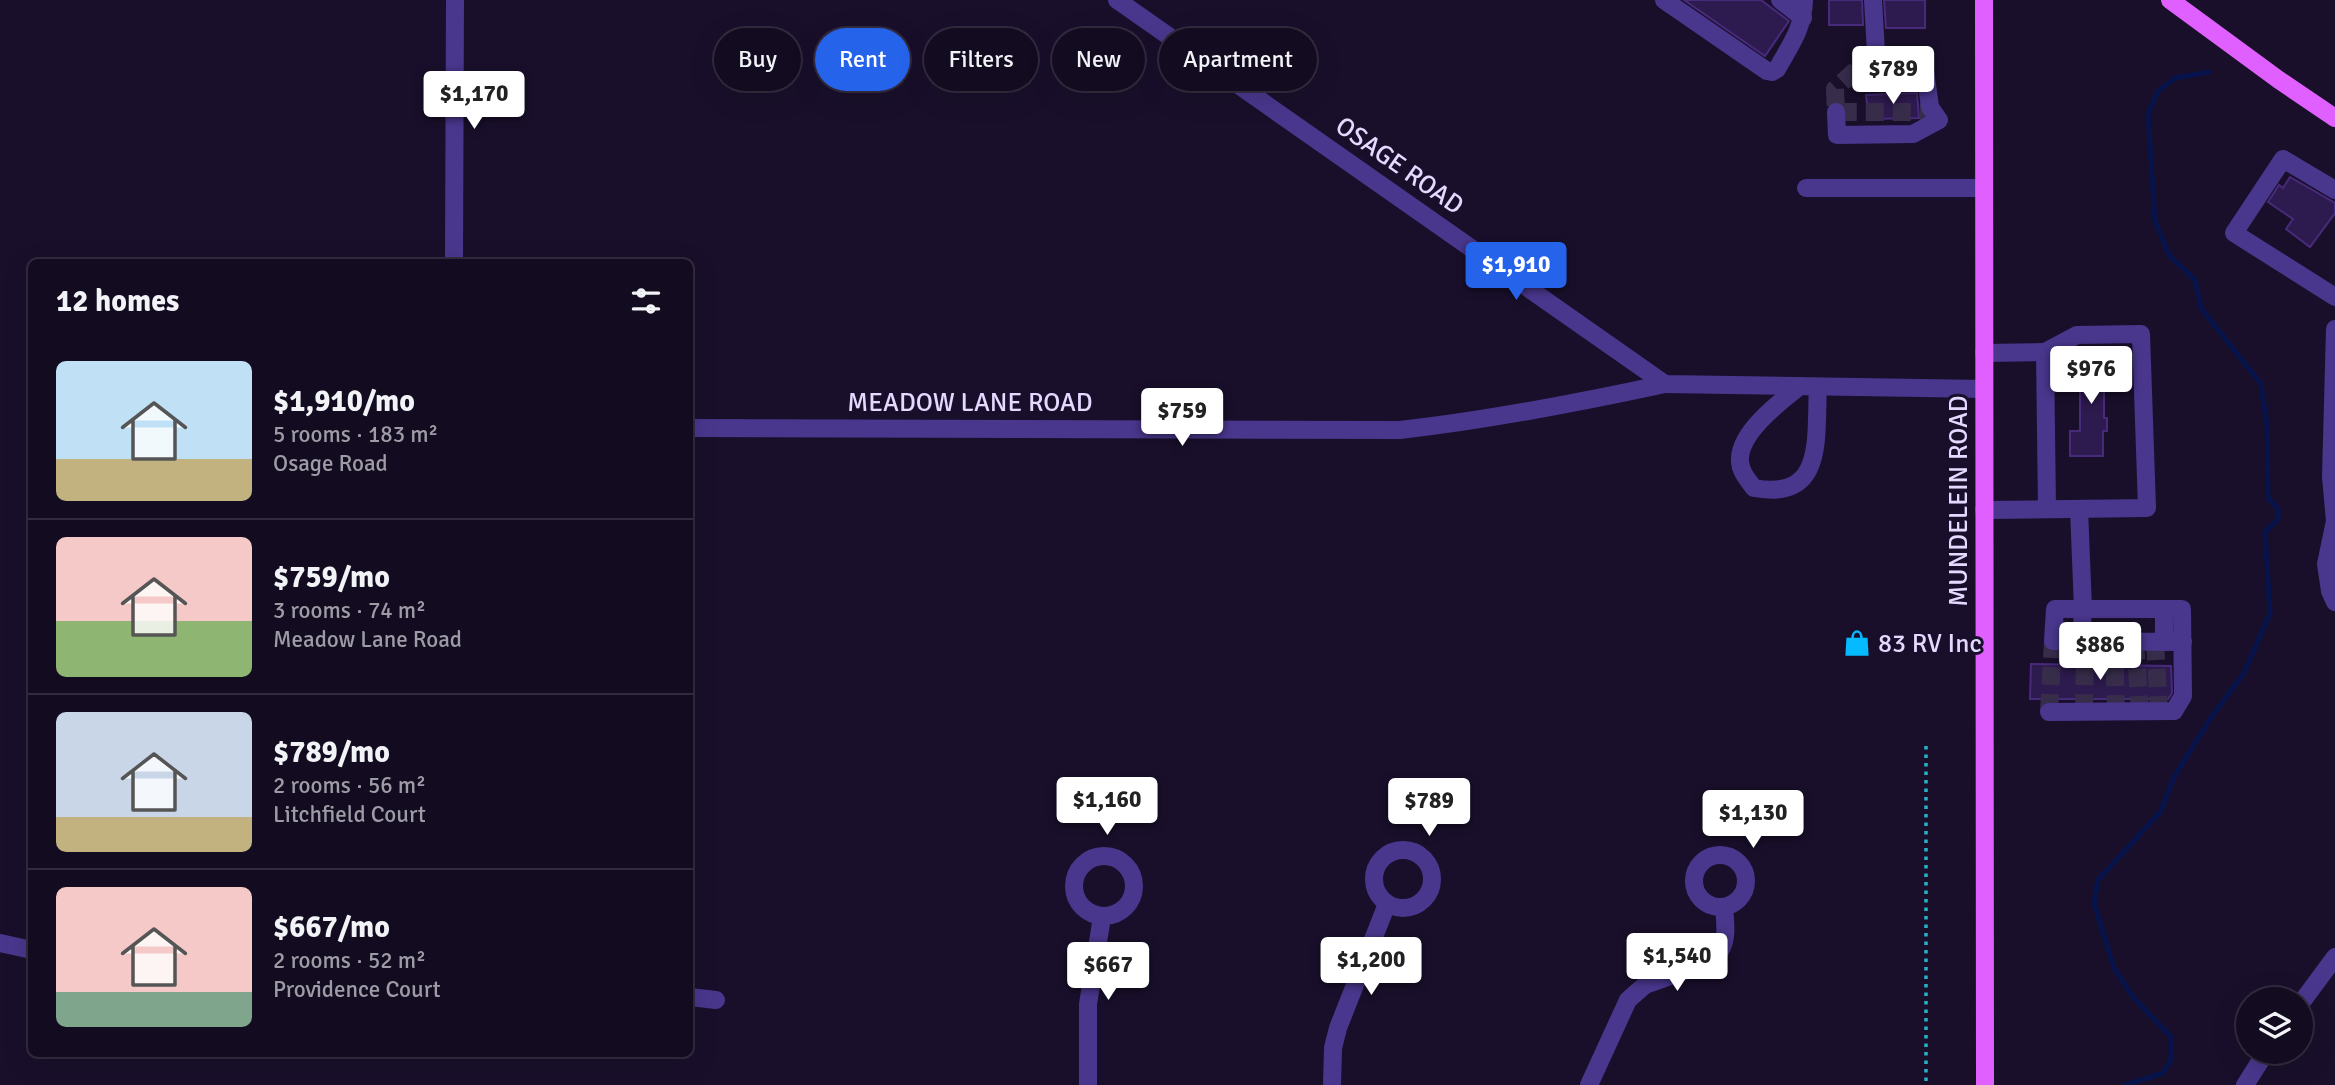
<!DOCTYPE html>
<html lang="en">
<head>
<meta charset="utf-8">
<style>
  :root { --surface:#130b20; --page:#1c1429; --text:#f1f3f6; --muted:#9d9ba5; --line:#322b3e; --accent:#2563eb }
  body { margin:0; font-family:Signika,sans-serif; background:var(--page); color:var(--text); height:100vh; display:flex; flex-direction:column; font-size:26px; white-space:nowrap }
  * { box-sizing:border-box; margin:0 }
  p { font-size:23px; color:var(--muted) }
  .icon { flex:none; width:38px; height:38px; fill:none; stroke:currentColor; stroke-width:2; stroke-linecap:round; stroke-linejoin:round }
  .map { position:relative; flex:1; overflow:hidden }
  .drawer { position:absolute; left:28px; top:259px; width:665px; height:798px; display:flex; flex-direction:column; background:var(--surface); border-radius:10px; box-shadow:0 7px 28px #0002,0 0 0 2px var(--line) }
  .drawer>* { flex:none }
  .top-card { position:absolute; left:714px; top:28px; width:665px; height:63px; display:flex; gap:14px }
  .buttons { position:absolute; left:2236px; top:987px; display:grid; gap:14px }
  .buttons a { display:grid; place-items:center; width:77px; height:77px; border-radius:50%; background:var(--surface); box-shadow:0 7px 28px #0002,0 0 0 2px var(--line); font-size:35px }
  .price { position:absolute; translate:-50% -60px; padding:0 16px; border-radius:7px; background:#fff; color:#222; font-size:23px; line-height:46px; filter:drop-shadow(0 2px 4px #0008) }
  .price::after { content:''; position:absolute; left:50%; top:42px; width:21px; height:16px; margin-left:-10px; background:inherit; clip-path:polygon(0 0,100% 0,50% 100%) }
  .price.on { background:var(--accent); color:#fff }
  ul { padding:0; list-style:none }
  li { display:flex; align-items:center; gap:21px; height:175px; padding:0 28px }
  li+li { border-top:2px solid var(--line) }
  li span { display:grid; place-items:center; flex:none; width:196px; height:140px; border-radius:10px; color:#555 }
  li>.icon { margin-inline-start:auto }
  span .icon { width:84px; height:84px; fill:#fffc; stroke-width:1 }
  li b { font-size:30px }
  h2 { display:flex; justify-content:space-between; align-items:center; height:84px; padding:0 28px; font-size:30px }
  .chip { padding:0 24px; border-radius:32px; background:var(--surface); box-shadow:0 7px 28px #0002,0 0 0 2px var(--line); font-size:24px; line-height:63px }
  .chip.on { background:var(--accent); color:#fff }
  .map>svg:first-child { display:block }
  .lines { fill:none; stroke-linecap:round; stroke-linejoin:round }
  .stream { stroke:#07144c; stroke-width:5 }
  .building { fill:#2d1a4e; stroke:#482a7b; stroke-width:2 }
  .minor-tunnel { stroke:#372d4b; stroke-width:18; stroke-dasharray:18 9; stroke-linecap:butt }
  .path { stroke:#27b3c5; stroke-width:3.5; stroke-dasharray:3.5 5; stroke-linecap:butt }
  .minor { stroke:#49378d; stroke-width:18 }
  .major { stroke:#e060ff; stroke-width:18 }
  .labels { text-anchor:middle; stroke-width:6; stroke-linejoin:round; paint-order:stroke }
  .street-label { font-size:26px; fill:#e4d9ff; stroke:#190f2b }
  .poi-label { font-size:26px; fill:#e4d9ff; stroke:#190f2b; text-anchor:start }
</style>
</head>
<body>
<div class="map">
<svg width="2335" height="1085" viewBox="0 0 2335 1085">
  <rect width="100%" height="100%" fill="#190f2b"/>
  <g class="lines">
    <path class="stream" d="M2125 1085 2163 1073 2171 1060V1037L2133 997 2114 968 2094 903 2098 880 2161 811 2174 777 2212 716 2244 673 2270 613 2265 532 2278 519V509L2268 498 2267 425 2261 384 2201 308 2195 280 2169 255 2155 221 2148 114 2158 91 2175 78 2209 72"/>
  </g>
  <g class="building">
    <path d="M1684 0H1761L1789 21 1765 56Z"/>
    <path d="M1829 0H1862L1863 25H1829Z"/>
    <path d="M1884 0H1925V28H1886Z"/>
    <path d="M1917 93 1919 118 1869 119 1866 95Z"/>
    <path d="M2290 177 2335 203V213L2310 247 2286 229 2293 219 2268 202 2279 185 2283 188Z"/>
    <path d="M2080 348H2104V418H2107V431H2103V456H2070V431H2080Z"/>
    <path d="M2031 664 2171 666 2172 693 2168 699H2030Z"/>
  </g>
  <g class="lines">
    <g class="minor-tunnel">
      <path d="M1876 52 1835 89 1836 112H1935"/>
      <path d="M2114 641 2116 712"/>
      <path d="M2135 642 2140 711"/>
      <path d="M2155 642 2159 711"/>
      <path d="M2049 712 2053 641"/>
      <path d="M2084 712 2085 641"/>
    </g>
    <path class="path" d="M1926 746V1085"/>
    <g class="minor">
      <path d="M1117 0 1665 384 1984 389"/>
      <path d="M1664 0 1767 71 1772 72 1777 69C1791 44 1803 29 1804 0"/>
      <path d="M1780 0 1803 18"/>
      <path d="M1836 112 1837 135 1913 134 1939 120 1930 107 1925 70 1883 71 1876 52 1873 0"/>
      <path d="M1806 188H1984"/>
      <path d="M2335 190 2283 159 2234 233 2335 297"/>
      <path d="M454 262 455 0"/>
      <path d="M2335 329 2331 477 2335 521 2326 564 2330 591 2335 602"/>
      <path d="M1984 353 2045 352 2047 509"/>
      <path d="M1800 386C1780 402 1741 431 1740 458 1739 470 1747 479 1754 488 1826 501 1815 437 1818 387"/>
      <path d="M690 428 1400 430C1489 420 1577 403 1665 384"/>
      <path d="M2079 509 2083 609H2055L2053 641 2183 642"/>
      <path d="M1984 510 2147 508 2141 334 2077 335 2045 352"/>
      <path d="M2164 642V609"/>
      <path d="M2049 712 2174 711 2183 696 2182 609H2083L2081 641"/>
      <circle cx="1403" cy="879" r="29"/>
      <circle cx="1720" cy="881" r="26"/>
      <circle cx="1104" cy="886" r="30"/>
      <path d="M0 943 32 950"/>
      <path d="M690 997 716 1000"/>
      <path d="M2301 1003 2335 957"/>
      <path d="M1088 1085V1004L1102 917"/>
      <path d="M1332 1085 1333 1048 1338 1028 1387 904"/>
      <path d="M1589 1085 1628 1000 1645 985 1690 969 1720 951C1728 939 1725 921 1724 907"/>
      <path d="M2245 1085 2266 1052"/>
    </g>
    <g class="major">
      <path d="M1984 0 1985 1085"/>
      <path d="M2170 0 2279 80 2335 118"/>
    </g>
  </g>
  <defs>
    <symbol id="shop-bare" viewBox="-9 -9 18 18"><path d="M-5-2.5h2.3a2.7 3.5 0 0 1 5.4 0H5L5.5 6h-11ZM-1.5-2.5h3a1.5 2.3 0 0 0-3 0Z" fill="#05baff" stroke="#190f2b" stroke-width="2.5" paint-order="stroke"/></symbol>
  </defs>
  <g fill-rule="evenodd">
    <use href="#shop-bare" x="1838" y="624" width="38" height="38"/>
  </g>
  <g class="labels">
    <g class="street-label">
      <text transform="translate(1400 165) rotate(35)" y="9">OSAGE ROAD</text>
      <text x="970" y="411">MEADOW LANE ROAD</text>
      <text transform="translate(1958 501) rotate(-90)" y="9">MUNDELEIN ROAD</text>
    </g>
    <g class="poi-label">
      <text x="1878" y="652">83 RV Inc</text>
    </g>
  </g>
</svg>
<div class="buttons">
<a><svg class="icon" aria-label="layers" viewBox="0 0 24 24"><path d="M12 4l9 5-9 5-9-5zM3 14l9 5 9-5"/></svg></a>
</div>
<b class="price" style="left:1893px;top:106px">$789</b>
<b class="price" style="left:474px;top:131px">$1,170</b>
<b class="price on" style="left:1516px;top:302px">$1,910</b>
<b class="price" style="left:2091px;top:406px">$976</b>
<b class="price" style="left:1182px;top:448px">$759</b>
<b class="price" style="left:2100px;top:682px">$886</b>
<b class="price" style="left:1107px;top:837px">$1,160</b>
<b class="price" style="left:1429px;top:838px">$789</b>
<b class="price" style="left:1753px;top:850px">$1,130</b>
<b class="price" style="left:1677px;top:993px">$1,540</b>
<b class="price" style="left:1371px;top:997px">$1,200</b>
<b class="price" style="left:1108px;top:1002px">$667</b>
<div class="top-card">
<a class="chip">Buy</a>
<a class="chip on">Rent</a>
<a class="chip">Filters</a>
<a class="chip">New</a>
<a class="chip">Apartment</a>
</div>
<section class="drawer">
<h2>12 homes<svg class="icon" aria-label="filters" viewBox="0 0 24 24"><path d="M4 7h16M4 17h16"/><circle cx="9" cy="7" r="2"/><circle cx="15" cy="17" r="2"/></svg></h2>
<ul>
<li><span style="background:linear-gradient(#bfe0f5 70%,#c2b280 0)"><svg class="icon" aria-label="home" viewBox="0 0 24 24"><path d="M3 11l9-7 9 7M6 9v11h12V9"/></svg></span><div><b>$1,910/mo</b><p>5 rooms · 183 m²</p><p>Osage Road</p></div></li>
<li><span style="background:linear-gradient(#f6c9c9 60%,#8fb573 0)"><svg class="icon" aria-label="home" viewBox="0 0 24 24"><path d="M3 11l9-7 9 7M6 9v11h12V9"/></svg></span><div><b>$759/mo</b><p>3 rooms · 74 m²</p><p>Meadow Lane Road</p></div></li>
<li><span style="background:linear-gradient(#c9d6e8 75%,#c2b280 0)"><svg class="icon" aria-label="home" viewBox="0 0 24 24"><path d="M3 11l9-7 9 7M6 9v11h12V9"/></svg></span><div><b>$789/mo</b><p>2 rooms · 56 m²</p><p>Litchfield Court</p></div></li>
<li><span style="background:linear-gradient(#f6c9c9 75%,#7fa58c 0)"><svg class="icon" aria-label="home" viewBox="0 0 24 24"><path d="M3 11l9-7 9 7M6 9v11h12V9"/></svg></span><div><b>$667/mo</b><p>2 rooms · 52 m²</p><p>Providence Court</p></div></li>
</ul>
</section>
</div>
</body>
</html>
